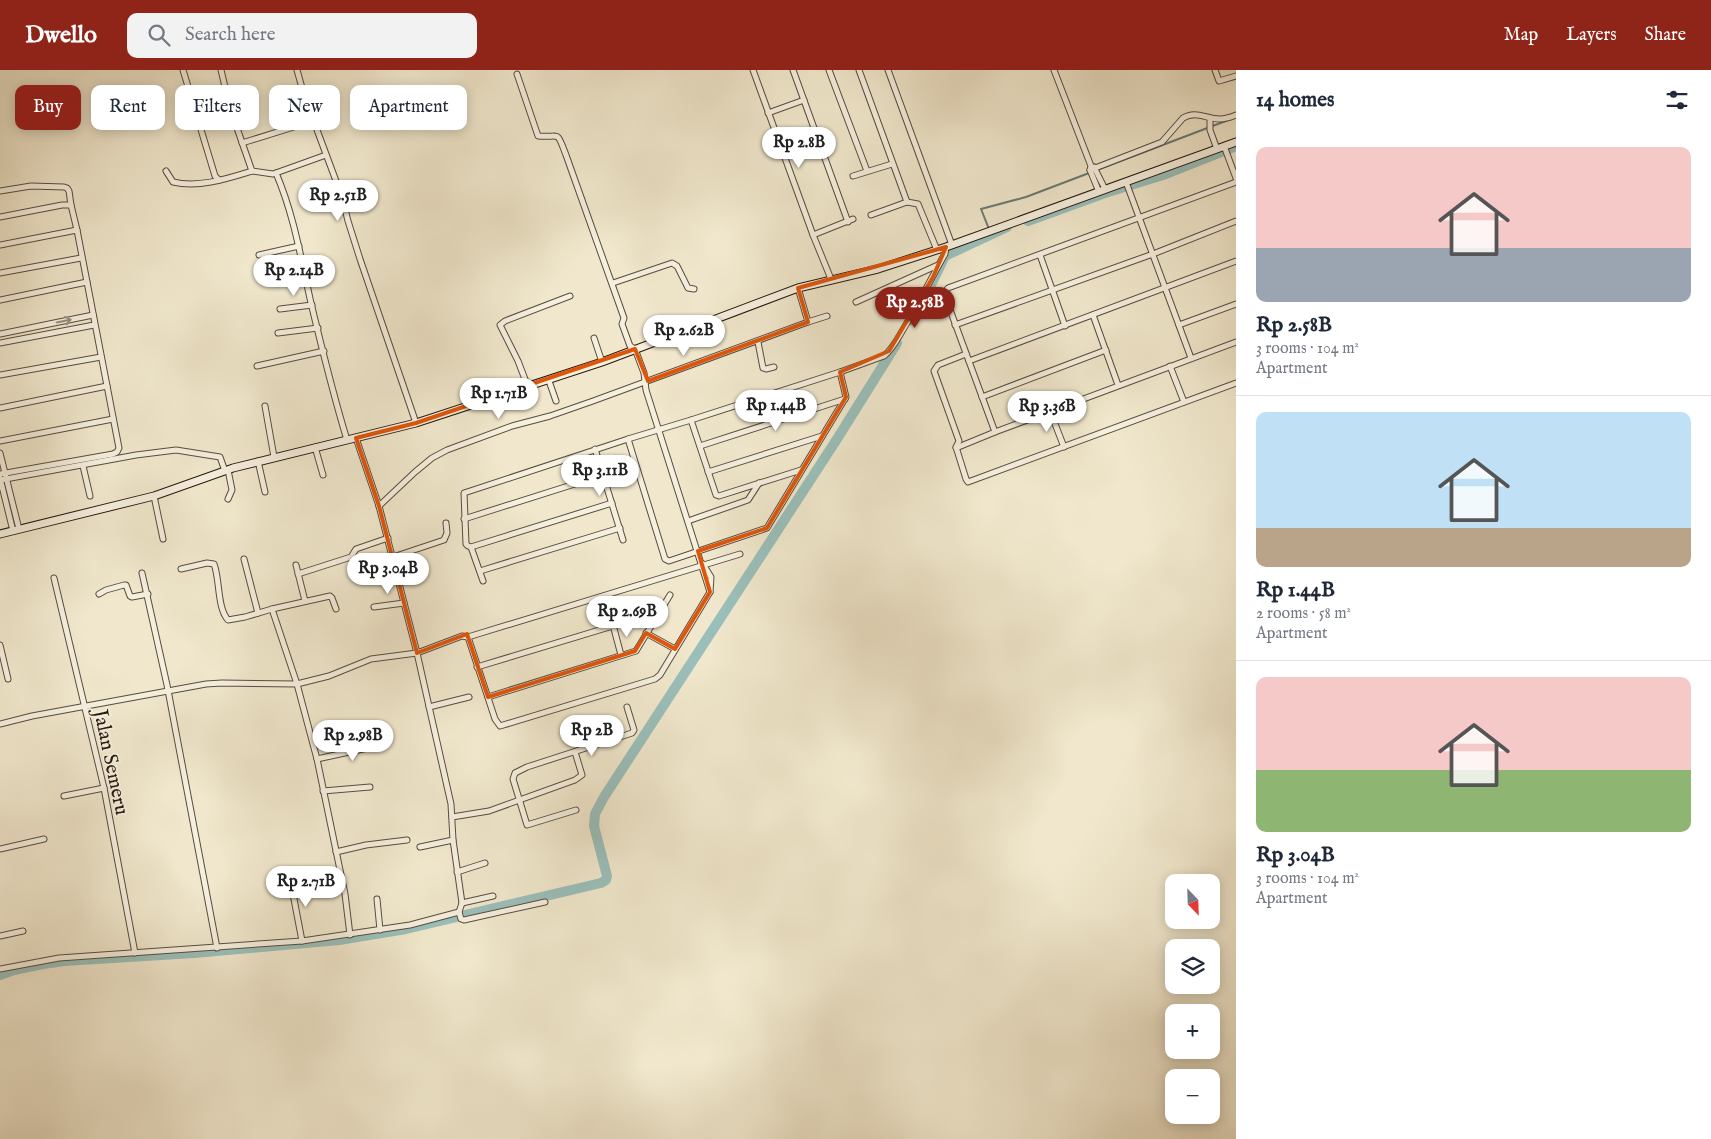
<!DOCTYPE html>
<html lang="en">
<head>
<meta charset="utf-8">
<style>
  :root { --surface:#fff; --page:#f2f2f3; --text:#1f2937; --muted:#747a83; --line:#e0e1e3; --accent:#8f2418 }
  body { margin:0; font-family:"IM FELL English",serif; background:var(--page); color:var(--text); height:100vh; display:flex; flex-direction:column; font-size:19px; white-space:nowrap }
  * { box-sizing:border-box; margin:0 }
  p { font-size:16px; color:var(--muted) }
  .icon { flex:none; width:28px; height:28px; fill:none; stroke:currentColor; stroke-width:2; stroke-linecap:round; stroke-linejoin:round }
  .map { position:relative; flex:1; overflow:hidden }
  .side { display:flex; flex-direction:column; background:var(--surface); width:475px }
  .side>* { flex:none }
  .hud { position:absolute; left:15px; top:15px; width:475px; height:45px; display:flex; gap:10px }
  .needle { width:32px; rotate:157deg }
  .fabs { position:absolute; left:1165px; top:804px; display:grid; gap:10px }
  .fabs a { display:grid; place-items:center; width:55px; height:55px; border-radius:10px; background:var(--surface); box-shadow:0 2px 12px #0003; font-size:25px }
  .price { position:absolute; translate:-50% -42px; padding:0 11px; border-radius:18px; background:#fff; color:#222; font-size:16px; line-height:32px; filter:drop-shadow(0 1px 2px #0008) }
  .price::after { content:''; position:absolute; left:50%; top:30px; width:15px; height:11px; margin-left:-8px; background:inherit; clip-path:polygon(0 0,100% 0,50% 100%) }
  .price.current { background:var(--accent); color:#fff }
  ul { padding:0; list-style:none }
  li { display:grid; align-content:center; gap:10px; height:265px; padding:0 20px }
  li+li { border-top:1px solid var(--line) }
  li span { display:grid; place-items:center; height:155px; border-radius:10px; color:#555 }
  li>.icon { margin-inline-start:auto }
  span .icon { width:90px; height:90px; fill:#fffc; stroke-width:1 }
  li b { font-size:21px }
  h2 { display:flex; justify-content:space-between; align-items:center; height:60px; padding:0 20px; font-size:21px }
  .chip { padding:0 18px; border-radius:10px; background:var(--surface); box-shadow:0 2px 12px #0003; font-size:18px; line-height:45px }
  .chip.current { background:var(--accent); color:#fff }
  header { display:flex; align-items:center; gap:30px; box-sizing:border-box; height:70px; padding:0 25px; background:var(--accent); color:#fff }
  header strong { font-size:24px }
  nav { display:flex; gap:28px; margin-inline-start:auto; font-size:18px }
  .search { width:350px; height:45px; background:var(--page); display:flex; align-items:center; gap:12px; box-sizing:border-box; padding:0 18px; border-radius:10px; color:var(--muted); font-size:19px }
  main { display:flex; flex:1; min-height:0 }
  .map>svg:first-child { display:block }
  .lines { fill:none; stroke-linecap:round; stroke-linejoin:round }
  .stream { stroke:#6b7c75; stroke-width:2 }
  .river { stroke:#9abfba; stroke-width:10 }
  .street-casing { stroke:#584c3e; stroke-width:7 }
  .secondary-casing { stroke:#25180e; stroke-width:9 }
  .street { stroke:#f5efde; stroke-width:5 }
  .secondary { stroke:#f5efde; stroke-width:7 }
  .oneway { stroke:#978e80 }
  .marked { fill:none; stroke:#de560c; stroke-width:4; stroke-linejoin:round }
  .labels { text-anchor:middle; stroke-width:4; stroke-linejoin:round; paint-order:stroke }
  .street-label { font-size:20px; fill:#25180e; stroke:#f5efde }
</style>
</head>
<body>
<header>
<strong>Dwello</strong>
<div class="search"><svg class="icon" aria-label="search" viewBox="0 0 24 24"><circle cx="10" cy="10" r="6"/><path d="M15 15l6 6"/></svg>Search here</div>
<nav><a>Map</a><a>Layers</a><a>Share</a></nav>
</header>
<main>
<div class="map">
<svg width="1236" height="1069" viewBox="0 0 1236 1069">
  <rect width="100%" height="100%" fill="#f0e7cc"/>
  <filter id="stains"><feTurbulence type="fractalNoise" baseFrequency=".004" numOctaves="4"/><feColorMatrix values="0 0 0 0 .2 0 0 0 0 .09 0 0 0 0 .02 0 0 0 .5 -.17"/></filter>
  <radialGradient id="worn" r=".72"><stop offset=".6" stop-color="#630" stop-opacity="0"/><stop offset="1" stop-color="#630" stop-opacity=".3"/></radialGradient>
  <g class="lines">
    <path class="stream" d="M989 159 981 139 1026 127 1231 49"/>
    <g class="river">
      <path d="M1028 151 1105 123 1163 105 1236 76"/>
      <path d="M911 250 923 231 945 186 1007 157"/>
      <path d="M0 905 14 900 43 894 64 891 194 883 339 870 406 859 601 813 606 810 607 806 594 756 595 744 604 727 837 369 897 273"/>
    </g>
    <defs>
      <g id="street">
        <path d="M183 0 215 106 219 110"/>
        <path d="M221 0 230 38 252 101 273 104 326 85"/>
        <path d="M297 0 304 25 342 127 348 151 360 189 416 353"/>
        <path d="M753 0 813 165 831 209"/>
        <path d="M793 0 848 152"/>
        <path d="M829 0 867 101"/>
        <path d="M859 0 907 132"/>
        <path d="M888 0 952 175"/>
        <path d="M1054 0 1091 96 1090 100 1099 122"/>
        <path d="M1215 0 1219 11 1236 6"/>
        <path d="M517 4 538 66C561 68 556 59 566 85L624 248 622 254 630 276 635 279 644 303 646 320 710 522"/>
        <path d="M768 43 804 30"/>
        <path d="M1210 48V60L1217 79"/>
        <path d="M242 73 300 55"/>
        <path d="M1224 76 1236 108"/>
        <path d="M1094 97 1105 119"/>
        <path d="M1090 100 1162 72 1183 48C1196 40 1206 49 1220 49 1225 49 1231 47 1236 45"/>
        <path d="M166 101 173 112C199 118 226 109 252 101"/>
        <path d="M276 103C294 145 301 189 311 233 322 279 333 324 347 370"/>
        <path d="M853 106 892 94"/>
        <path d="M1126 112 1191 288"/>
        <path d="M0 121 31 116 64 117 67 118 69 121 71 135"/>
        <path d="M871 145 907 132 918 134 937 180"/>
        <path d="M0 147 62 135H71L77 160"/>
        <path d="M813 165 853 149"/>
        <path d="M0 175 77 160 119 378 117 382 113 384 0 404"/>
        <path d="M259 185 299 176"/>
        <path d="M1040 185 1065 256"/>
        <path d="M0 203 81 188"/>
        <path d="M613 213 672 193 677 196 688 218 694 219"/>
        <path d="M0 230 87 212"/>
        <path d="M856 232 938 195"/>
        <path d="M280 239 312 235"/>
        <path d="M1093 245 1118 315"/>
        <path d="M808 252 827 246"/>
        <path d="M955 255 1153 184 1236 151"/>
        <path d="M1179 255 1236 234"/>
        <path d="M278 263 318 258"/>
        <path d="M0 264 93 245"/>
        <path d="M594 268 602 292"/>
        <path d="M758 272 763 298 766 299 774 297"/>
        <path d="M0 273 94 255"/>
        <path d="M966 284 938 295 934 301 959 371 956 377 966 409 968 412 1236 313"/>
        <path d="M969 291 1236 191"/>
        <path d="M257 296 324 281"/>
        <path d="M1170 296 1184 332"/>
        <path d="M0 305 101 287"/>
        <path d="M549 311 556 331"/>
        <path d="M528 317 518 291 500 255 505 251 570 226"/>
        <path d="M982 327 1106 280"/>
        <path d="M265 336 274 387"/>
        <path d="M0 338 107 316"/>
        <path d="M1050 341 1064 377"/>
        <path d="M691 350 716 425 719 426 801 400"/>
        <path d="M995 362 945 226V222L948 218 1236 112"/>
        <path d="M356 368 379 436 417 583 451 734 453 770 462 833 459 842 461 849 464 850 545 832"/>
        <path d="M628 369 665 489 669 491 767 458 846 327 840 302"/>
        <path d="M0 371 113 349"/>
        <path d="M700 376 845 329"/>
        <path d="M315 377 323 405"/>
        <path d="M956 378 995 362 1236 272"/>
        <path d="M595 379 623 470"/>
        <path d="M0 383 19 459"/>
        <path d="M258 391 265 422"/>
        <path d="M83 396 90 426"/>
        <path d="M228 400 232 420 228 429"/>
        <path d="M708 402 822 366"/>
        <path d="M0 408 13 461"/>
        <path d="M0 410 136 385 176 380 220 387 225 401"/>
        <path d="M154 426 163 469"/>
        <path d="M379 436 415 402 432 388 447 380 512 356 550 346 593 331 808 252 798 218"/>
        <path d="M464 449 603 405"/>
        <path d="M688 451 748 430 759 413"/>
        <path d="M471 477 612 433"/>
        <path d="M393 487 444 470 447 463 446 453"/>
        <path d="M244 489 258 543"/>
        <path d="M296 495 305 531"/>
        <path d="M181 499 207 493 214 494C220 509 217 538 228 550L245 547 272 539 297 614 317 689 345 824 350 865"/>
        <path d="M480 501 620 458"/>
        <path d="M142 503 167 615 217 878"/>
        <path d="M298 504 351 487 356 479 388 468"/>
        <path d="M54 508 104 718 135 883"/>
        <path d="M483 511 471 477 468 476 466 474 464 423 628 369 691 350 840 302 884 286C893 279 898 268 904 258 919 234 931 208 945 184L946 177"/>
        <path d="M99 524 106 520 124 515H126L130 526 132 527 148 524"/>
        <path d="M374 537 404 533"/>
        <path d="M272 539 330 526 332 528 336 539"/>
        <path d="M613 555 621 585"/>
        <path d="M646 563 675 579"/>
        <path d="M468 567 495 649 500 656 655 609 660 605 710 522 711 507 703 494"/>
        <path d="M0 575 8 609"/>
        <path d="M477 597 659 542"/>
        <path d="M488 627 636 581 670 525"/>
        <path d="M429 637 469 627"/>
        <path d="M0 654 32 646 206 614 222 613 297 614 329 606 371 589 417 583 462 566 468 567 740 484"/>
        <path d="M317 689 386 674"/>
        <path d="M323 721 370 717"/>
        <path d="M64 726 104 718"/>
        <path d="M576 740 527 755 513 709 515 703 527 697 632 663 634 660 627 637"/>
        <path d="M452 747 489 741 575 710 582 705 575 682"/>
        <path d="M420 777 453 770"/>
        <path d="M0 779 44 769"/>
        <path d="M336 782 366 775 407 770"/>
        <path d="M457 802 485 793"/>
        <path d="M290 808 302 871"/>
        <path d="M377 829 380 860"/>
        <path d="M462 833 493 826"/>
        <path d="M0 866 23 861"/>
        <path d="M0 899 59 888 302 871 410 855 459 842"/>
      </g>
      <path id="secondary" d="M0 464 154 426 233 398 416 353 602 292 798 218 878 199 946 177 1236 72"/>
    </defs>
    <use href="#street" class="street-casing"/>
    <use href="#secondary" class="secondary-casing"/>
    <use href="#street" class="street"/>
    <use href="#secondary" class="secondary"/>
  </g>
  <defs><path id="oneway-shaft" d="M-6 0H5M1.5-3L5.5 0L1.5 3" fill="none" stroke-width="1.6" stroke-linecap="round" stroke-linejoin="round" transform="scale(1.25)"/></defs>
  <use class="oneway" href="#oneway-shaft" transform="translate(64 251) rotate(-12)"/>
  <path class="marked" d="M946 177 933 207 889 281 840 302 846 327 767 458 698 481 710 522 675 579 646 563 635 581 488 627 467 564 417 583 379 436 356 368 416 353 635 279 648 311 808 252 798 218Z"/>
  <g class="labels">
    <g class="street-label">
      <text transform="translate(112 692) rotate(78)" y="7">Jalan Semeru</text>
    </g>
  </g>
  <rect width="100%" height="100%" filter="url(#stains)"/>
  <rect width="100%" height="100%" fill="url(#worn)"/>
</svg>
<div class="fabs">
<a><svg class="needle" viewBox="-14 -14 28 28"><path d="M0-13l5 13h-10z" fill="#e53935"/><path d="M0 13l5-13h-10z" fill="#747a83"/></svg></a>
<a><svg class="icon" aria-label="layers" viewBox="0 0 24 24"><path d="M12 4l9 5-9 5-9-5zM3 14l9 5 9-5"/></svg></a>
<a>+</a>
<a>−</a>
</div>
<b class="price" style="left:799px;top:99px">Rp 2.8B</b>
<b class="price" style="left:338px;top:152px">Rp 2.51B</b>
<b class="price" style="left:294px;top:227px">Rp 2.14B</b>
<b class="price current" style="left:915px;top:259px">Rp 2.58B</b>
<b class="price" style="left:684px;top:287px">Rp 2.62B</b>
<b class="price" style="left:499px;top:350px">Rp 1.71B</b>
<b class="price" style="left:776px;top:362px">Rp 1.44B</b>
<b class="price" style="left:1047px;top:363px">Rp 3.36B</b>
<b class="price" style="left:600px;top:427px">Rp 3.11B</b>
<b class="price" style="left:388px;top:525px">Rp 3.04B</b>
<b class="price" style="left:627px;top:568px">Rp 2.69B</b>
<b class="price" style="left:592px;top:687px">Rp 2B</b>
<b class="price" style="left:353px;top:692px">Rp 2.98B</b>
<b class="price" style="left:306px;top:838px">Rp 2.71B</b>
<div class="hud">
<a class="chip current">Buy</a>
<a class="chip">Rent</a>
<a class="chip">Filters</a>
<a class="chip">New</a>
<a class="chip">Apartment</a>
</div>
</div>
<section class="side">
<h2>14 homes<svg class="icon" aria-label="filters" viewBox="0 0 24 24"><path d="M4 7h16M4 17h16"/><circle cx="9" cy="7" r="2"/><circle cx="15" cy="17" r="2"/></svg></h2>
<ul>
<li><span style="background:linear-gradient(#f6c9c9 65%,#9aa5b1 0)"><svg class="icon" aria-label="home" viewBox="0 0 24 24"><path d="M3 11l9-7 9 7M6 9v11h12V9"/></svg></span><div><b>Rp 2.58B</b><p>3 rooms · 104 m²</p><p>Apartment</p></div></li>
<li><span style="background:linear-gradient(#bfe0f5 75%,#b9a48a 0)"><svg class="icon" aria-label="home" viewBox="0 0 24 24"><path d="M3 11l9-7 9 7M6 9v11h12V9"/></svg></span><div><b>Rp 1.44B</b><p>2 rooms · 58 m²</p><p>Apartment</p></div></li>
<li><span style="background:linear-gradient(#f6c9c9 60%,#8fb573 0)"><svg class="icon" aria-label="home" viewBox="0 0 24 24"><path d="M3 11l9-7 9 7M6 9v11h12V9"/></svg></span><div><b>Rp 3.04B</b><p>3 rooms · 104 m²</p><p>Apartment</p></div></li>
</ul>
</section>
</main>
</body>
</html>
